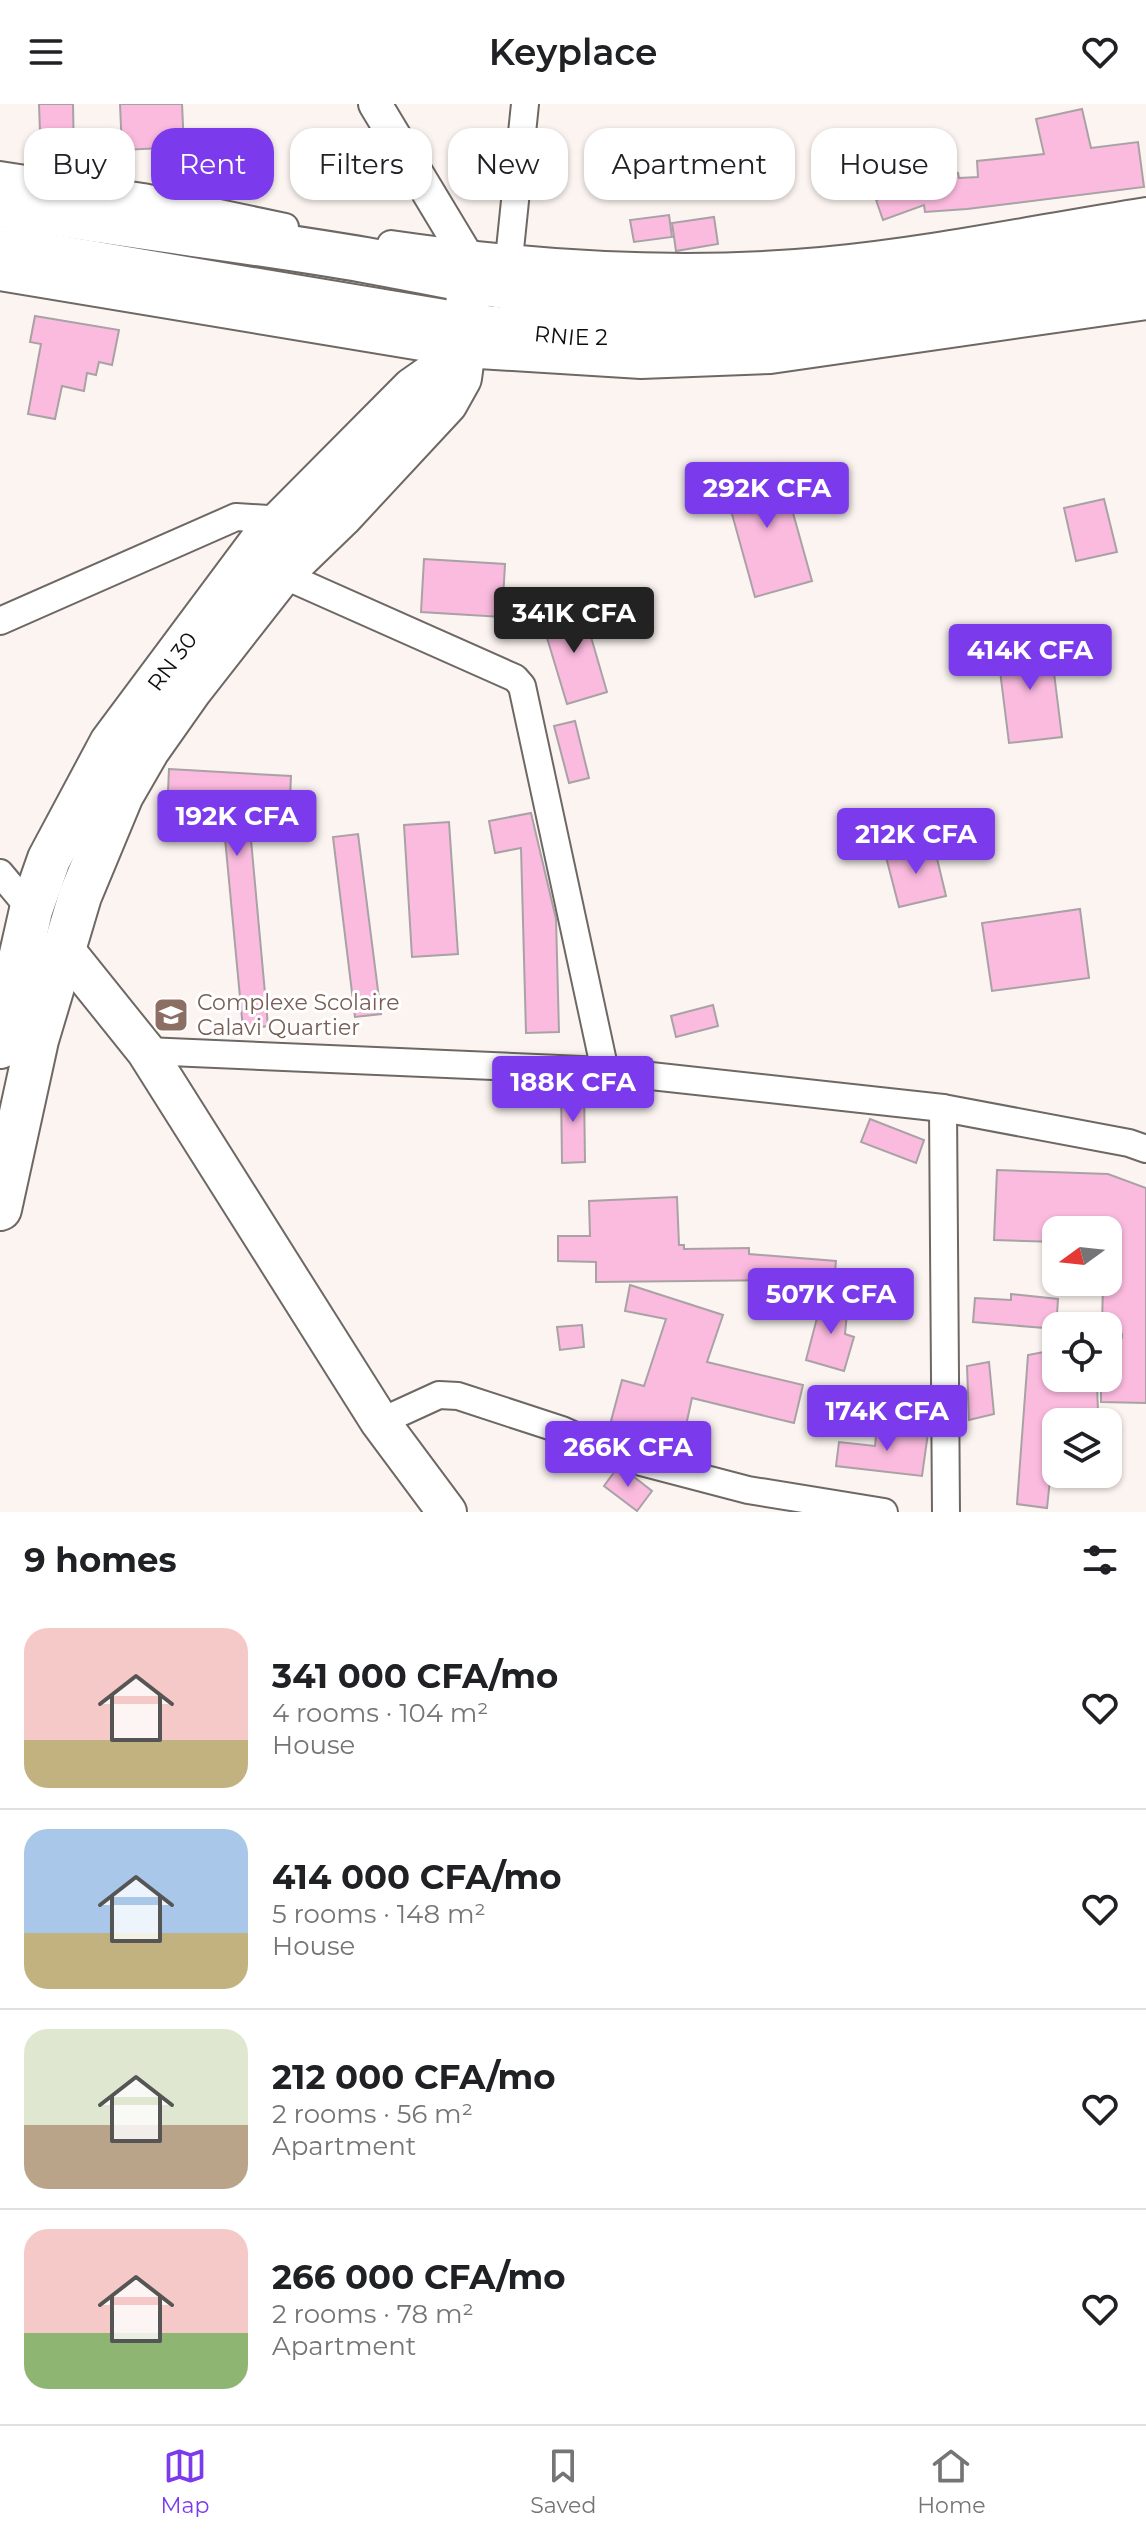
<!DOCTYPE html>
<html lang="en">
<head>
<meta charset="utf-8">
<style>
  :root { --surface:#fff; --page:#f6f6f6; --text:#202124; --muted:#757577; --line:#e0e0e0; --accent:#7c3aed }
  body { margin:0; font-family:Montserrat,sans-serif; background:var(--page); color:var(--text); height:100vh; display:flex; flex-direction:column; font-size:30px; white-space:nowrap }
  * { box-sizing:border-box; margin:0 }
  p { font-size:26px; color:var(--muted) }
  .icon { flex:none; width:44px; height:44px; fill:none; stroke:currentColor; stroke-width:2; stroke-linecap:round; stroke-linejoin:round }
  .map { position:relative; height:1408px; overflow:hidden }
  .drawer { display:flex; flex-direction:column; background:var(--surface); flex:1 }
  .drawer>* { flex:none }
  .guide { position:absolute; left:24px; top:24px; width:1098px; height:72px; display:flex; gap:16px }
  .needle { width:52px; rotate:255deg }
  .controls { position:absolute; left:1042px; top:1112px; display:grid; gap:16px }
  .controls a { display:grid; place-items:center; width:80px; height:80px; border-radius:16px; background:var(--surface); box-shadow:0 2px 6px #0004; font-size:40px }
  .price { position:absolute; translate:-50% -68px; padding:0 18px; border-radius:8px; background:var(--accent); color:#fff; font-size:26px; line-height:52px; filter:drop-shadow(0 2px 4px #0008) }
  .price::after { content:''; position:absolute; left:50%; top:48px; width:24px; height:18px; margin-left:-12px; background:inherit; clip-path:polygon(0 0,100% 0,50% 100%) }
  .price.on { background:#222; color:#fff }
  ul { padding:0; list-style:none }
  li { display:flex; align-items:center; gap:24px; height:200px; padding:0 24px }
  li+li { border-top:2px solid var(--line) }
  li span { display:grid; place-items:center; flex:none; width:224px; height:160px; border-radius:24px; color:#555 }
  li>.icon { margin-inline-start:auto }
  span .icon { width:96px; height:96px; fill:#fffc; stroke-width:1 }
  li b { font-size:34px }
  h2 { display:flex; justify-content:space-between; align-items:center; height:96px; padding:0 24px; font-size:34px }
  .pill { padding:0 28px; border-radius:24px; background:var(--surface); box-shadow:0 2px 6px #0004; font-size:28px; line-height:72px }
  .pill.on { background:var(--accent); color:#fff }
  header { display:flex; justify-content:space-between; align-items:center; height:104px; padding:0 24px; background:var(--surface); font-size:36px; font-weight:600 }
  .tabs { display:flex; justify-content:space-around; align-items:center; height:112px; border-top:2px solid var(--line); background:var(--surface); font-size:22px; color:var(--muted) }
  .tabs a { display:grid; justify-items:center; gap:4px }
  .tabs .on { color:var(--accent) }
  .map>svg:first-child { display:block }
  .building { fill:#fbbbdf; stroke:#a8a2a5; stroke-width:2 }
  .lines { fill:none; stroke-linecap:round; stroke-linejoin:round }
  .minor-casing { stroke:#6e6865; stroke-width:30 }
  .tertiary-casing { stroke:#6e6865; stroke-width:36 }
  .secondary-casing { stroke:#6e6865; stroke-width:42 }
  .primary-casing { stroke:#6e6865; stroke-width:46 }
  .trunk-casing { stroke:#6e6865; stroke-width:48 }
  .minor { stroke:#fff; stroke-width:26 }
  .tertiary { stroke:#fff; stroke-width:32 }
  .secondary { stroke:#fff; stroke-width:38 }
  .primary { stroke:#fff; stroke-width:42 }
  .trunk { stroke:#fff; stroke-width:44 }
  .labels { text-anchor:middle; stroke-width:6; stroke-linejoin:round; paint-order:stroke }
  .street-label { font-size:22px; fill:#0f0d0c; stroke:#fff }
  .education-label { font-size:22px; fill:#785e54; stroke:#fff; text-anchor:start }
</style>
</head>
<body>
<header><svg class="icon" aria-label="menu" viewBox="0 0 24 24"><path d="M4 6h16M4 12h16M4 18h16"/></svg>Keyplace<svg class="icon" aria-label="heart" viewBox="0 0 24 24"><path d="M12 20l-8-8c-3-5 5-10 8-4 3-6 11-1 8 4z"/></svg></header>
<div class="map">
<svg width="1146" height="1408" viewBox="0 0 1146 1408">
  <rect width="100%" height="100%" fill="#fbf4f1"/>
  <g class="building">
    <path d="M39 0H73L74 55 41 56Z"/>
    <path d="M120 0H182L184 43 122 46Z"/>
    <path d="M1082 5 1091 44 1138 38 1144 83 967 105 925 108 924 101 883 116 876 96 923 81 922 77 958 69 959 74 978 73 977 57 1044 50 1036 15Z"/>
    <path d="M669 111 672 133 634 138 630 116Z"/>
    <path d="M714 113 718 140 676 147 672 119Z"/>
    <path d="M35 212 119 226 112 261 99 258 96 271 87 269 84 287 62 282 55 315 28 310 41 240 30 238Z"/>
    <path d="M779 359 812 477 755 493 722 374Z"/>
    <path d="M1104 395 1117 448 1076 457 1064 404Z"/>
    <path d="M424 455 505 460 502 513 421 508Z"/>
    <path d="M582 502 607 588 567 600 541 514Z"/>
    <path d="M1050 537 1062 633 1009 639 997 543Z"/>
    <path d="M575 617 589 674 569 679 554 622Z"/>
    <path d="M169 665 291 672 289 716 249 714 268 922 243 925 223 713 167 710Z"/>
    <path d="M531 709 556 815 559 928 526 929 521 744 495 749 489 717Z"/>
    <path d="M449 718 458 850 412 853 404 721Z"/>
    <path d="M358 730 381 910 355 913 333 733Z"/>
    <path d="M934 742 946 792 899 803 886 753Z"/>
    <path d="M1080 805 1089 874 992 887 982 819Z"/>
    <path d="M713 901 718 922 676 933 671 912Z"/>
    <path d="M584 982 585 1058 562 1059 561 983Z"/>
    <path d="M870 1015 924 1036 916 1059 861 1038Z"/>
    <path d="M997 1066 1108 1070 1146 1084V1299L1101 1298V1274H1108V1236L1122 1234V1230L1108 1229V1222H1102L1103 1178H1108V1126H1056V1138L994 1136Z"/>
    <path d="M677 1093 679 1141H684V1145L749 1144V1150L836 1157 833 1190 781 1185 782 1176 596 1178V1158L558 1157V1132H590L589 1097Z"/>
    <path d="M630 1181 723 1211 707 1258 803 1281 794 1319 692 1294 683 1335 628 1324 611 1317 622 1276 644 1282 666 1215 625 1207Z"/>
    <path d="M1011 1190 1058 1195 1056 1225 973 1218 975 1194 1011 1196Z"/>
    <path d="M822 1195 848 1198 845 1230 854 1233 844 1267 806 1256Z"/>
    <path d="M582 1221 584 1243 560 1246 557 1223Z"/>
    <path d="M1054 1246 1052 1263 1056 1264 1059 1282 1097 1281 1098 1308 1057 1309 1047 1404 1017 1400 1028 1251Z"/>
    <path d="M989 1258 994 1310 969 1316 967 1262Z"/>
    <path d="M877 1323 928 1329 922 1372 836 1362 839 1338 875 1342Z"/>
    <path d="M615 1367 634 1373 652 1387 637 1407 604 1382Z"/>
  </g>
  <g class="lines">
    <defs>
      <g id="minor">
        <path d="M0 71 143 93 285 123"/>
        <path d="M391 140C535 161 677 170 821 157 930 147 1038 124 1146 107"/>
        <path d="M509 155 525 0"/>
        <path d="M0 173 463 250 641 261 771 256 1146 202"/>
        <path d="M281 470 515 574 522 582 605 967"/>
        <path d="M0 517 236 413 283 416"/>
        <path d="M0 769 36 812"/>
        <path d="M146 947 605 967 943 1004 1129 1039 1146 1045"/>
        <path d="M943 1004 946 1408"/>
        <path d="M380 1318 439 1291 458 1292 562 1326 622 1353 748 1386 884 1408"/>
      </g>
      <path id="tertiary" d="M375 0 466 151 468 177"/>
      <path id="secondary" d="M64 845 146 947 380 1318 447 1408"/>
      <g id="primary">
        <path id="s1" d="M0 943 31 806 49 755 111 639 260 439 413 285 463 250"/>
        <path d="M0 1105 37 936 80 792 122 691 148 646 191 585 281 470 341 412 446 299 460 274 467 222 468 177"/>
      </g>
      <g id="trunk">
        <path d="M0 100C121 122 244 135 365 156 443 170 520 189 599 193 788 200 961 167 1146 137"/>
        <path id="s2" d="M0 144 467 222 572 233H730L825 226 1146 175"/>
      </g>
    </defs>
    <use href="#minor" class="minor-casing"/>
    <use href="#tertiary" class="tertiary-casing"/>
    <use href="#secondary" class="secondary-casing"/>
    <use href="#primary" class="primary-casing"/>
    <use href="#trunk" class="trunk-casing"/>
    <use href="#minor" class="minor"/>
    <use href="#tertiary" class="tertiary"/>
    <use href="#secondary" class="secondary"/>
    <use href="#primary" class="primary"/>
    <use href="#trunk" class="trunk"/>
  </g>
  <defs>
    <symbol id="school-square" viewBox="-11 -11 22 22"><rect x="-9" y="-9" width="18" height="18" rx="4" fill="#8d6e63" stroke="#fff"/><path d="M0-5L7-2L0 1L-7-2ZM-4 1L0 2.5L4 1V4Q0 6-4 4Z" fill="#fff"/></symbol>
  </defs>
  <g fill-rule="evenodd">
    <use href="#school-square" x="151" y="891" width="40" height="40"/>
  </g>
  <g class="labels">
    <g class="street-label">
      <text dy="8" stroke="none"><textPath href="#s2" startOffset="578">RNIE 2</textPath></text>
      <text dy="8" stroke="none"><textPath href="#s1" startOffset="428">RN 30</textPath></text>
    </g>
    <g class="education-label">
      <text x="197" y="906">Complexe Scolaire<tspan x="197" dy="25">Calavi Quartier</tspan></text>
    </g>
  </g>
</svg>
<div class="controls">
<a><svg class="needle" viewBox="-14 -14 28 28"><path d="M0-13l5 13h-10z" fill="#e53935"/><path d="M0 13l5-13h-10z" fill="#757577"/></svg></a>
<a><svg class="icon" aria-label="locate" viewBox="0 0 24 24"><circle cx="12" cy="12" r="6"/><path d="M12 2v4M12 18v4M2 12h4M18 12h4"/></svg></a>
<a><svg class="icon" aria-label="layers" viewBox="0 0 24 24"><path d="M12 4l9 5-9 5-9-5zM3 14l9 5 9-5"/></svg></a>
</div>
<b class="price" style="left:767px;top:426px">292K CFA</b>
<b class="price on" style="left:574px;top:551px">341K CFA</b>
<b class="price" style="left:1030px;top:588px">414K CFA</b>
<b class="price" style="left:237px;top:754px">192K CFA</b>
<b class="price" style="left:916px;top:772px">212K CFA</b>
<b class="price" style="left:573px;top:1020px">188K CFA</b>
<b class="price" style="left:831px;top:1232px">507K CFA</b>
<b class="price" style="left:887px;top:1349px">174K CFA</b>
<b class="price" style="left:628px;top:1385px">266K CFA</b>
<div class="guide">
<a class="pill">Buy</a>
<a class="pill on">Rent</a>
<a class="pill">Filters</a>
<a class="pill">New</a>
<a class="pill">Apartment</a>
<a class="pill">House</a>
</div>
</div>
<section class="drawer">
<h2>9 homes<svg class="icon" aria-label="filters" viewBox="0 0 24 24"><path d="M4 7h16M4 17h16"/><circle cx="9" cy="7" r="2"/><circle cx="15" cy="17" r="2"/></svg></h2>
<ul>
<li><span style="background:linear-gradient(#f6c9c9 70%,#c2b280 0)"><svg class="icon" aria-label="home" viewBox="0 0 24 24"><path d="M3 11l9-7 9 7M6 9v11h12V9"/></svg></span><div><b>341 000 CFA/mo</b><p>4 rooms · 104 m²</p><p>House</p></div><svg class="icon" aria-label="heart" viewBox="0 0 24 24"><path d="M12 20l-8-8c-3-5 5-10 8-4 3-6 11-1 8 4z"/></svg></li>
<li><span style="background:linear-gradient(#a9c7e8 65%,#c2b280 0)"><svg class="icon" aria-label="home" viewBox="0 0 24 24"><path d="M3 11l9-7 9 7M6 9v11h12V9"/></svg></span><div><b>414 000 CFA/mo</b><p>5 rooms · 148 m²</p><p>House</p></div><svg class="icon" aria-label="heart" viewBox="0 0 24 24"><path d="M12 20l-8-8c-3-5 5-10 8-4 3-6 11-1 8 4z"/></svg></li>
<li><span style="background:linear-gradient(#dfe7d0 60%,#b9a48a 0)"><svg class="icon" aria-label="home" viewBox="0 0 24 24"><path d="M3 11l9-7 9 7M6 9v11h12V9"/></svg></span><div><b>212 000 CFA/mo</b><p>2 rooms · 56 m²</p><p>Apartment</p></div><svg class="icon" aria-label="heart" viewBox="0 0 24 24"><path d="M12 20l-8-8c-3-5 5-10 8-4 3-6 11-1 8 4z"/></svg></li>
<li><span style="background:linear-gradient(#f6c9c9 65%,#8fb573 0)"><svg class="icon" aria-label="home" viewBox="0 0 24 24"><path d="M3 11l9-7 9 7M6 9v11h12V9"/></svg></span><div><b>266 000 CFA/mo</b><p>2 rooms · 78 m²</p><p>Apartment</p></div><svg class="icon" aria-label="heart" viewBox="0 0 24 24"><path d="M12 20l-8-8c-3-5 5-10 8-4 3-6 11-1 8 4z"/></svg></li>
</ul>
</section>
<nav class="tabs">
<a class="on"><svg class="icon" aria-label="map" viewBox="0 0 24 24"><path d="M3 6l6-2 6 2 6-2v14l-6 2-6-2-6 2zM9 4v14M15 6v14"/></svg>Map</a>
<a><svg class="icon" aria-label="saved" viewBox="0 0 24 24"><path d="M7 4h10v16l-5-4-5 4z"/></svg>Saved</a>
<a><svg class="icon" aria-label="home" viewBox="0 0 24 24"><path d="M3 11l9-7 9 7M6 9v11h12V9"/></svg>Home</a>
</nav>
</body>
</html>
